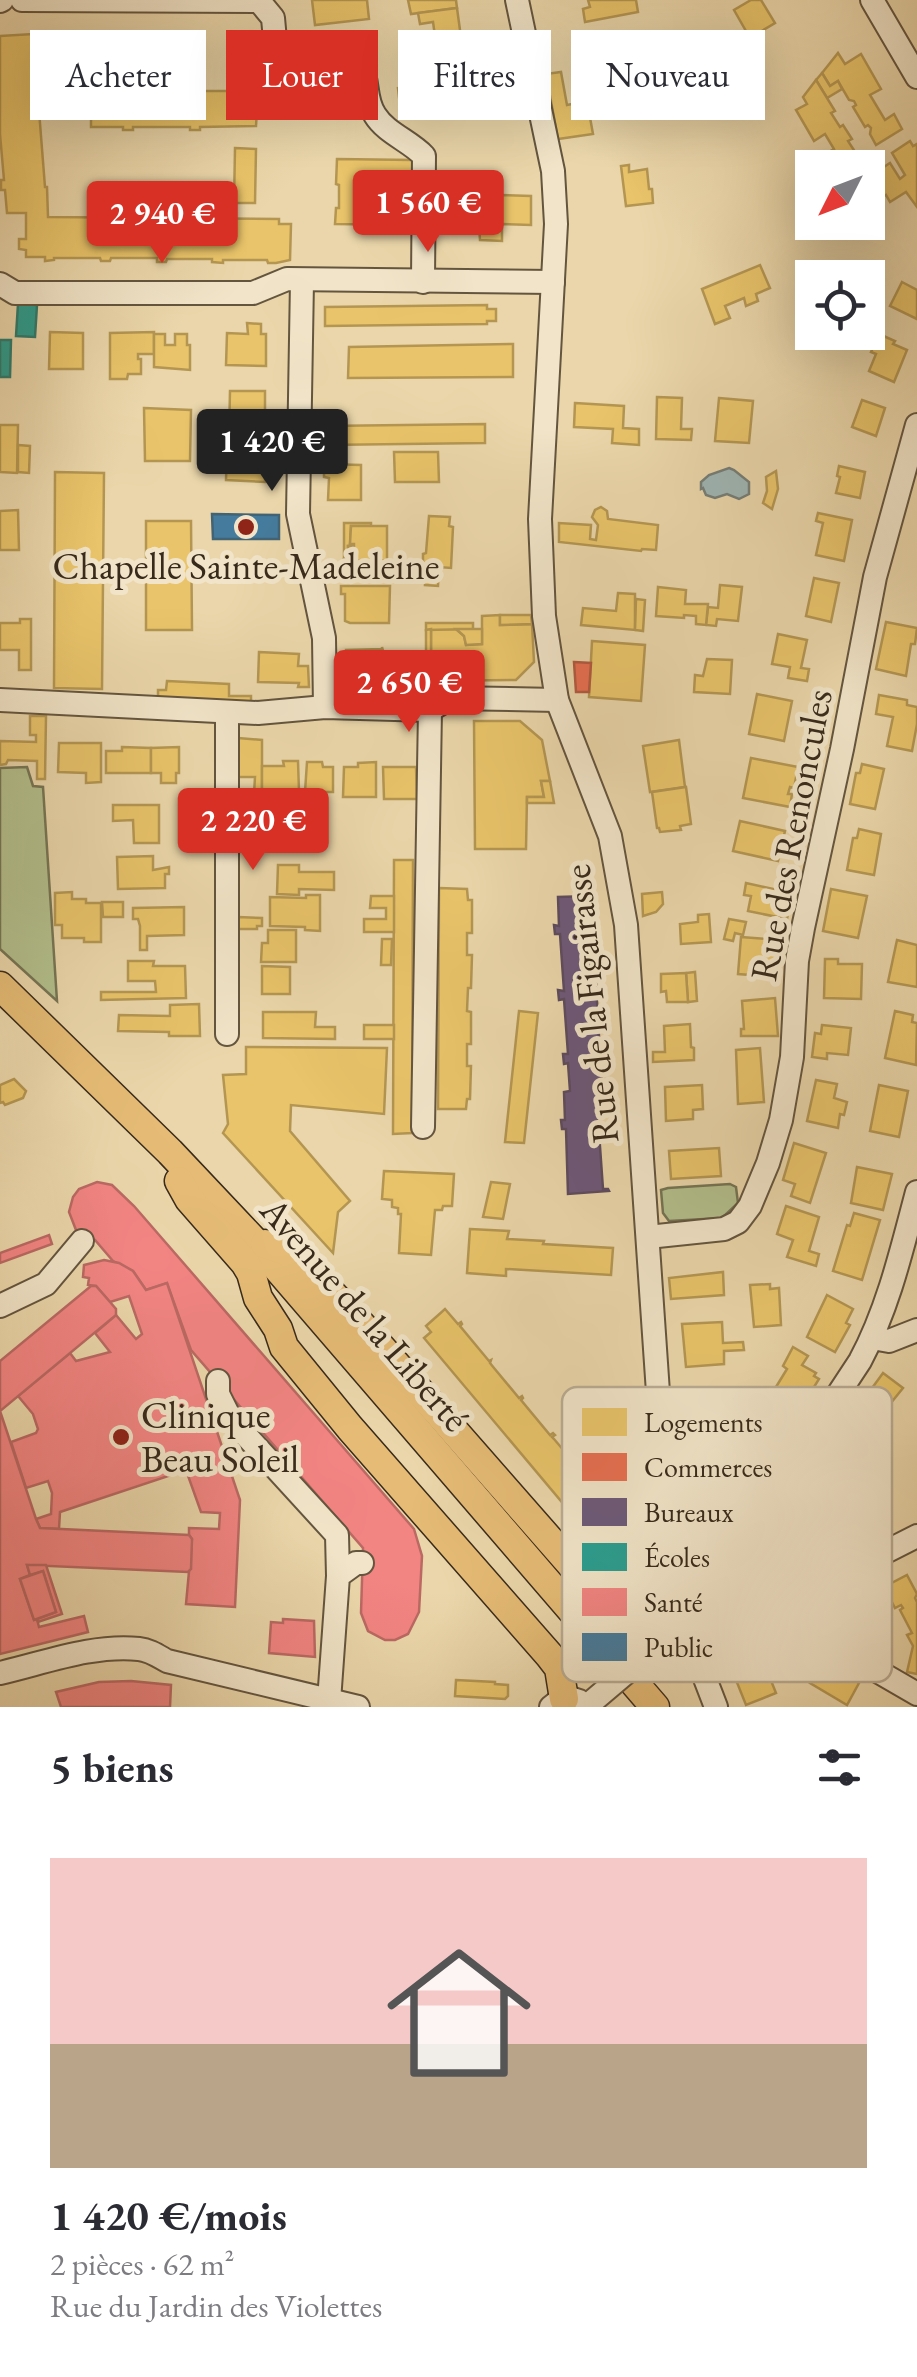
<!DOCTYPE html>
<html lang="fr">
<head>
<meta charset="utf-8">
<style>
  :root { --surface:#fff; --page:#f2f2f3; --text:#2b2b33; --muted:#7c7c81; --accent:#d93025 }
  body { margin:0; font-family:"EB Garamond",serif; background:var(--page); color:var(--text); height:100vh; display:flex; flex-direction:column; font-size:38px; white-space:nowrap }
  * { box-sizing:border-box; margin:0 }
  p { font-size:32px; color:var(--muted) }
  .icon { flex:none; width:55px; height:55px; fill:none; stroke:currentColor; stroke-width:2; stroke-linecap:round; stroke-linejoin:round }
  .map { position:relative; height:1707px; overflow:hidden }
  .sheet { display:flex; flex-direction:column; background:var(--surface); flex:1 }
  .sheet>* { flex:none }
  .guide { position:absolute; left:30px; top:30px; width:858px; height:90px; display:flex; gap:20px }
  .needle { width:65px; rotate:228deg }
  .controls { position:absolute; left:795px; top:150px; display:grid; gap:20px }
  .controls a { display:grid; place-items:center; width:90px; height:90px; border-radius:0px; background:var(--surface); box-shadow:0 10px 40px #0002; font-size:50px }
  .price { position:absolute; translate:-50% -85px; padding:0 22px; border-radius:10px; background:var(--accent); color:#fff; font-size:32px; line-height:65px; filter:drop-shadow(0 2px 5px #0008) }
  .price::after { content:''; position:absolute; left:50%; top:60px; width:30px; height:22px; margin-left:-15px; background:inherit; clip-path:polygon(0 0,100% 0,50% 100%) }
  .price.on { background:#222; color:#fff }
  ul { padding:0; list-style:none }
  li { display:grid; align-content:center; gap:20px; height:530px; padding:0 50px }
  li span { display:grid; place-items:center; height:310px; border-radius:0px; color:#555 }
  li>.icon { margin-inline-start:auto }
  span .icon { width:180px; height:180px; fill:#fffc; stroke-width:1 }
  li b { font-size:42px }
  h2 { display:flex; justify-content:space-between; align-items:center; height:120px; padding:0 50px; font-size:42px }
  .tag { padding:0 35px; border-radius:0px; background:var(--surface); box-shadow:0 10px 40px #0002; font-size:35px; line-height:90px }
  .tag.on { background:var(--accent); color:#fff }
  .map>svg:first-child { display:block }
  .green { fill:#b2bf8c; stroke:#757454; stroke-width:2.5 }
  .water { fill:#9eb6b5; stroke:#757e77; stroke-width:2.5 }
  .homes { fill:#e9c46a; stroke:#b49652; stroke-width:2.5 }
  .shops { fill:#e76f51; stroke:#b25a41; stroke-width:2.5 }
  .offices { fill:#6d597a; stroke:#5d4b5e; stroke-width:2.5 }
  .schools { fill:#2a9d8f; stroke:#2e7a6c; stroke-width:2.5 }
  .health { fill:#f28482; stroke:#ba6963; stroke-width:2.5 }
  .public { fill:#457b9d; stroke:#416376; stroke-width:2.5 }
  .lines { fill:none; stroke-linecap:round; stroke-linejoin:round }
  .minor-casing { stroke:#64553f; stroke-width:26 }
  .major-casing { stroke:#382a1b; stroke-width:31 }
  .minor { stroke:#f1e4c8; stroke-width:22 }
  .major { stroke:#e5bb75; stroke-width:28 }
  .minor-bridge-casing { stroke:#64553f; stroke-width:26; stroke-linecap:butt }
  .minor-bridge { stroke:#f1e4c8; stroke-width:22 }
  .poi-dot { fill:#8f2418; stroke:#f1e4c8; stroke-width:4 }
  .labels { text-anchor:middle; stroke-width:10; stroke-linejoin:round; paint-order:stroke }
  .poi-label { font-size:38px; fill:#382a1b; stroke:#f1e4c8 }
  .street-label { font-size:38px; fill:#382a1b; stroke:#f1e4c8 }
  .key { fill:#f1e4c8; stroke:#baac94; stroke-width:2.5 }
  .key-label { font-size:28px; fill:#382a1b }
</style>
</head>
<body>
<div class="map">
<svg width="917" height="1707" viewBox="0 0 917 1707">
  <rect width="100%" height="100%" fill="#ead6aa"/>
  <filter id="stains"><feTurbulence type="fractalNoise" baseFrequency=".002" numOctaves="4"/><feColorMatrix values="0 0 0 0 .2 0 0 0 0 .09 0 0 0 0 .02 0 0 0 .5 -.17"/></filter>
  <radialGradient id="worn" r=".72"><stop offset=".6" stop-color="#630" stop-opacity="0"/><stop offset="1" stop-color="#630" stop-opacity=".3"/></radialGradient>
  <g class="green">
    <path d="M27 767 33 786 43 787 57 1001 0 949V768Z"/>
    <path d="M730 1184 736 1187 738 1203 722 1218 669 1221 663 1213 661 1190 668 1188Z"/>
  </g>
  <path class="water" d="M729 468 734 470 749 482V494L739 499 727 494 715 498 706 495 703 488 701 489V482L709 475Z"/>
  <g class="homes">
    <path d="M312 0H367L369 19 315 25Z"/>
    <path d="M408 0H456L457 8 411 14Z"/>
    <path d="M588 0H636L638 12 585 22 583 9 590 7Z"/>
    <path d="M751 0H761L775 23 750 38 734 10Z"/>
    <path d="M457 8 468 89 452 91 448 63 439 64 433 22 420 24 418 13Z"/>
    <path d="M33 34 45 187H47L48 217 279 219V224H291L290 260 276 263H268L267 260H223V263L212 262V259H167L166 262H157V258H111L110 261H101L100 258H54V260L45 261V257H26V250L19 249V239H26V213H7L5 190H1V180H4L0 134V36Z"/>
    <path d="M838 53 845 64 861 54 881 89 870 95 885 120 894 114 902 129 876 145 870 134 871 128 868 125 865 127 853 107 856 105 854 101 849 100 838 81 830 86 822 73Z"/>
    <path d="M522 58 525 75 509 78 510 84 497 86 496 80 499 79 497 61Z"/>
    <path d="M449 72 452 90 399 97 398 88 406 87 405 77Z"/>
    <path d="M561 72 567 105 587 101 593 134 558 139 546 74Z"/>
    <path d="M822 73 830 86 838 81 842 89 827 98 816 80Z"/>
    <path d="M246 75H346L345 111 312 110V114H302V110H257L256 126 200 127V130H190V127H133V130H123V127H91V91H245Z"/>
    <path d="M816 80 835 111 831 113 840 127 843 125 852 139 848 141 857 155 860 153 873 174 890 163 900 179 905 175 892 153 910 141 913 146 917 144V207L906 192 890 202 886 195 876 200 881 207 868 215V168H836L827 153 834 149 825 134 814 141 796 110 807 104 803 97Z"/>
    <path d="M235 148 256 149 255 203H234Z"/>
    <path d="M337 159 413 160 412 225 335 224 336 208H339V185L336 184Z"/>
    <path d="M629 165V172L647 169 649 189H652L653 203 626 206 621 166Z"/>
    <path d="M464 189 479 190V197H499V195L531 196V225L502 224V241L480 240 477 200 464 199Z"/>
    <path d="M760 265 770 288 756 294 758 301 746 306 744 298 725 306 730 318 715 324 702 289Z"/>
    <path d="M902 282 917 290V319L890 306Z"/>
    <path d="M487 305V309H496V321H487V324L325 326V307Z"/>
    <path d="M247 323 261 324V334H266V366L226 365 227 333 248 334Z"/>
    <path d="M50 332 83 333V369H49Z"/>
    <path d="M154 332V354H138V359H141V374H128L127 379H110V333Z"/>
    <path d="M154 334H165V345H175V334H187V345H190V370L154 367Z"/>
    <path d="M879 334 895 341 893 344 907 350 894 382 869 371 876 354 871 352Z"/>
    <path d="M513 344V377L348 378 349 347Z"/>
    <path d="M230 391H265V437L229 436Z"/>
    <path d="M657 397 682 398 681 429H692L691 440 656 439Z"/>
    <path d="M719 398 753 401 749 443 715 441Z"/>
    <path d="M862 400 885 408 876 436 852 427Z"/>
    <path d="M575 403 624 406 623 428 639 429V445L612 443 613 429 574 427Z"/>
    <path d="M144 408 191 410 190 461H145Z"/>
    <path d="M485 424V443L324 445V426Z"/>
    <path d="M0 425H18L17 473 0 472Z"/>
    <path d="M236 437H265V482L226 480 227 447H236Z"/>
    <path d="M18 445 30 446 29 473 18 472Z"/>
    <path d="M394 452H438L439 482H395Z"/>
    <path d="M324 464 361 465V500H328L329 478 324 477Z"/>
    <path d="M839 466 865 472 860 498 836 493 840 477 837 476Z"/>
    <path d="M776 471 778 489 772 509 763 503 767 491 766 477Z"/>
    <path d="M55 472 104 473 102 689 54 688Z"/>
    <path d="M601 507 607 511 608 519 658 525 656 550 642 549 641 551 559 542V523L591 525 590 539 596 540 598 525 592 517 595 510Z"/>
    <path d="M18 510 19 550H0V511Z"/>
    <path d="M818 513 852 520 844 561 816 555 823 523 816 521Z"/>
    <path d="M429 516 450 517 449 526 453 527 451 568 439 567 438 586 425 585 426 567 423 561V554L426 553Z"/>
    <path d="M146 521H191L192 630H146Z"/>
    <path d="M344 523H371V526H351L350 544H354V546H348V559H344Z"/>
    <path d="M351 526H387V560L344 561V559H348V546H354V544H350Z"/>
    <path d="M814 578 839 583 831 622 806 616Z"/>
    <path d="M720 585 742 587 738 621 717 619 716 626 706 625 708 607 718 608Z"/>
    <path d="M341 586H390L389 623H350L345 621V594H341Z"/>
    <path d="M658 587 686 590 685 604H708L706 625 696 624V616L684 615V618L656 616Z"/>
    <path d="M618 593 635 594V630L581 625 583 608 616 611Z"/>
    <path d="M636 599 645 600 643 631 635 630Z"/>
    <path d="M500 615V625L532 624 534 662 516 680 431 681V629H456L464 636 466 645 482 644V616Z"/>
    <path d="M500 615H531L532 624 500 625Z"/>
    <path d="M20 619H31V670H19V650H0V623H20Z"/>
    <path d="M886 622 917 628 915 644H911L906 676 876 669Z"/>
    <path d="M426 623H473V629L426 630Z"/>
    <path d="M431 629V681H426V630Z"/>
    <path d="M456 629H482V644L466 645 464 636Z"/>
    <path d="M778 634 807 640 801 668 809 669 807 681 788 678 790 667 772 664Z"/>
    <path d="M592 641 645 645 641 701 589 697Z"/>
    <path d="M382 647 384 654H389L390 676 385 677 384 682 381 680H359L358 683H346V650L382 649Z"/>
    <path d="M259 652 299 654 298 666H308L309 687H298L299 683 258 682Z"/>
    <path d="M707 659 732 660 730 694 694 692 695 675 703 676Z"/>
    <path d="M167 681 229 684V696H251V702L158 700V690H166Z"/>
    <path d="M757 694 792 701 784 741 749 734Z"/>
    <path d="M879 695 907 700V705L917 707V724L912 751 887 746 893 717 876 714Z"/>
    <path d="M30 716H46L45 779H37V761L8 760 6 764 0 765V741L36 742V735H30Z"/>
    <path d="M474 721H520L542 740 550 781H541L544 797H527L526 849H475Z"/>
    <path d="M238 738 262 740V795L254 794 255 777H237Z"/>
    <path d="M679 740 685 787 650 792 643 746Z"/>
    <path d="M59 743H101V782L86 783V773L58 772Z"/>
    <path d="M122 747 151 748V773H106V751H122Z"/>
    <path d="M179 747V773H176V783H161V773H151V748Z"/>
    <path d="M751 758 798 767 794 788 790 787 788 794H792L790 807 743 798Z"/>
    <path d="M283 761H298L299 791H270V799H262V766H284Z"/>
    <path d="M307 762H322L323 767H333V792H305Z"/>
    <path d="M376 762V797H343L344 767H358V763Z"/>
    <path d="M862 764 884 769 875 809 850 804 856 773H860Z"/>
    <path d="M383 767H416L417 799H384Z"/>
    <path d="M541 781H550L554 803H527V797H544Z"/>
    <path d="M686 787 691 824 680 826 681 830 660 832 659 828H657L652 792Z"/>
    <path d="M113 805H159V843H134L133 820 113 821Z"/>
    <path d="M740 821 785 831 778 861 733 851Z"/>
    <path d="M245 828H263L262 848H245Z"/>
    <path d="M859 829 881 834 874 875 847 870 853 838H857Z"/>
    <path d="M153 856V870L169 867V874H165V888L118 889 117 857Z"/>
    <path d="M394 860H413L412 1133 393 1134Z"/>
    <path d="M278 865H299V872H334V890L299 889V895L277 894Z"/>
    <path d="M746 883 787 892 785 901 790 902 787 919 748 911 751 896 744 895Z"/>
    <path d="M439 888 467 889 468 900H472V933H467V955H472L471 988H468L467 1011 471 1012V1044H467V1066H471L470 1099H467L466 1109H438Z"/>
    <path d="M831 889 867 896 858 938 823 931Z"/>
    <path d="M72 892V899H86V903H101V942H84V938H62V925H55V893Z"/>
    <path d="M662 892 663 904 656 912 643 916 642 894Z"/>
    <path d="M306 895H320V931L305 930V927L270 926V897L306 898Z"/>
    <path d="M371 896H394V932H364V919H386V908H370Z"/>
    <path d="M102 902H123V917H103Z"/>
    <path d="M184 907V935L147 936V950H140V926L138 919H133V908Z"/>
    <path d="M709 914 711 942 681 944 680 924 698 922V915Z"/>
    <path d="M238 917 262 918V926H257V929H238Z"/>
    <path d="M729 919 746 922 743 935 735 933 733 941 724 939Z"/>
    <path d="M268 930H296V962H261L262 943H268Z"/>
    <path d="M741 937 778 940 776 977 738 974Z"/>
    <path d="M382 939H392L391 965H381Z"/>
    <path d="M897 940 917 945V987L888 982Z"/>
    <path d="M825 959H838V964H862L861 999 824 998Z"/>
    <path d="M128 961H154L153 966H185L186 998 101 1000V992H156L155 981H128Z"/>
    <path d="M262 966 290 967V994H262Z"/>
    <path d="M695 972 697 1001 688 1002 686 973Z"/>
    <path d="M686 973 688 1002H667L666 991 661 992V974Z"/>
    <path d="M775 998 778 1036H741V1029H744L742 1001Z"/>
    <path d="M199 1004 200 1036H169V1032L118 1031 119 1015 170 1016V1005Z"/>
    <path d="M519 1011 538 1013 524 1143 505 1142Z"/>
    <path d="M895 1011 913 1015 912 1022 917 1023 916 1065 885 1058Z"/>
    <path d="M263 1012H316L315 1027H335V1039L263 1038Z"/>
    <path d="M690 1024 691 1047 694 1048V1060L653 1062V1052H665L664 1026Z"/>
    <rect x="364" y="1025" width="30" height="14"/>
    <path d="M822 1025 851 1028 848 1055 827 1053V1059L812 1057 815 1033 821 1034Z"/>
    <path d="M246 1047 387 1048 384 1114 291 1105 290 1131 350 1201 338 1212 333 1253 223 1133 228 1124 223 1075 246 1074Z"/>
    <path d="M760 1048 764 1102 738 1104 736 1050Z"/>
    <path d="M14 1079 26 1091 23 1098 5 1105 3 1102 0 1103V1085Z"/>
    <path d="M816 1080 837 1084 834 1098 847 1102 844 1115 840 1114 838 1128 807 1121Z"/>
    <path d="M702 1085 703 1109 693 1110V1119L666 1121 665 1087Z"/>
    <path d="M879 1085 908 1091 899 1137 870 1131Z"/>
    <path d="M794 1143 826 1153 810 1203 791 1196 795 1184 783 1180Z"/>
    <path d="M719 1148 721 1176 671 1179 669 1151Z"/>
    <path d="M857 1167 892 1174 883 1210 851 1203Z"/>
    <path d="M384 1171 454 1174 452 1206H443L442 1210H435L431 1255 399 1253 401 1214H398V1208L392 1207V1200L382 1199Z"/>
    <path d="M491 1182 510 1184 503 1219 483 1217Z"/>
    <path d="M786 1206 819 1217 809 1251 819 1254 816 1266 787 1257 793 1240 777 1234Z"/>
    <path d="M854 1213 880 1220 862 1280 833 1271 847 1225 850 1226Z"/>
    <path d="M470 1229 509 1231 507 1239 544 1241 543 1244 613 1248 611 1275 506 1269V1276L467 1273Z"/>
    <path d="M723 1272 724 1295 671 1299 669 1278Z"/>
    <path d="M770 1284V1289L779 1288 781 1325 754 1327 750 1285Z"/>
    <path d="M827 1295 853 1309 846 1323 850 1325 835 1352 807 1337Z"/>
    <path d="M445 1309 458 1324 461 1322 462 1324 460 1326 489 1361 491 1360 490 1363 494 1368 519 1398 522 1396 523 1398 521 1400 550 1435 553 1433 555 1435 552 1437 554 1439 582 1472H585L583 1474 612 1509 616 1508 614 1510 643 1545 644 1587 614 1588 613 1563 424 1338 431 1332 426 1326Z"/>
    <path d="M722 1322 723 1343 743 1342 744 1350 724 1351V1364L686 1367 682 1324Z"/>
    <path d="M793 1347 808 1356 802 1365 816 1373 814 1376 819 1379 803 1405 776 1387 787 1369 783 1366Z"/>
    <path d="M883 1373 903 1388 886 1409 867 1395Z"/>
    <path d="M907 1575 917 1594 915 1598 917 1602V1674L907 1672 913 1646 907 1635 912 1633 900 1610 903 1608 901 1605 895 1608 884 1587Z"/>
    <path d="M823 1662 859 1683 847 1705 810 1683Z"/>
    <path d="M764 1663 776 1693 746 1705 734 1675Z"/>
    <path d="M456 1680 495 1682V1684L508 1685V1696L505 1699 455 1696Z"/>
  </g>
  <path class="shops" d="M574 662 591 663 589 692H576Z"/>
  <path class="offices" d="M591 896 602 1089 596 1090 603 1189H608L609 1191 568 1194 566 1129H562L561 1120H565L564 1092 570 1091 568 1063 564 1064 563 1054H568L564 999 559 1000 558 990 564 991 560 934H555L554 925 559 926 558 897Z"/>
  <g class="schools">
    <path d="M18 304 37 305 35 337 16 336Z"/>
    <path d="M0 340H11L10 377H0Z"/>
  </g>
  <g class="health">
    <path d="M97 1182 112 1185 134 1206 414 1529 422 1556 419 1612 408 1634 395 1640H385L368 1631 361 1613 363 1548 191 1350 167 1283 146 1290 133 1271 113 1261 95 1240 76 1230 69 1212 73 1197 79 1189Z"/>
    <path d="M49 1235 52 1244 0 1263V1253Z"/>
    <path d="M104 1260 119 1263 133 1271 146 1290 167 1283 240 1500 235 1607 186 1604 192 1539 189 1535V1528L219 1529 220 1513 201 1512 186 1470 60 1512 59 1529 40 1528 36 1519 51 1514 52 1493 48 1481 26 1488 11 1442 36 1433 38 1429 33 1414 18 1396 70 1353 76 1361 110 1352 95 1333 116 1315 136 1339 142 1334 129 1296 110 1302 96 1286 88 1285 89 1278 83 1277 84 1265Z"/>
    <path d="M91 1286H96L110 1302 116 1309V1315L0 1411 36 1519 40 1528 189 1535 192 1539 191 1569 188 1572 27 1565 30 1575 20 1579 34 1620 37 1619 39 1627 84 1616 88 1632 0 1654V1361Z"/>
    <path d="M27 1565H46L62 1614 38 1622 37 1619 56 1612 43 1571 30 1575Z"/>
    <path d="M43 1571 56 1612 34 1620 20 1579Z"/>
    <path d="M283 1619 314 1621 315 1657 269 1653 271 1622 283 1623Z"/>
    <path d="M131 1681 171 1685 170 1707H61L56 1692 99 1682Z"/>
  </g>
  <path class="public" d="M212 514 279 515V539H213Z"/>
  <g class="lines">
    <defs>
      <g id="minor">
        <path d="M22 0 259 1 273 18 276 51 346 53C375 69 360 93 375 115 386 133 410 141 424 156L423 282"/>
        <path d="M517 0 553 171 556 224 540 519 544 616 557 700 610 836 626 925 667 1524 676 1595"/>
        <path d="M872 0 917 77"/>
        <path d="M0 1 2 0"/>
        <path d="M302 281 298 514 324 638 325 707"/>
        <path d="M0 284 15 293H253L287 279 553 282"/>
        <path d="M0 700 258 713 325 707 430 710 450 698 557 700"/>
        <path d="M227 712V1034"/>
        <path d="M423 1127 430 710"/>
        <path d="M648 1237 724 1229 738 1222 750 1206 768 1163 781 1120 792 1057 797 961 803 928 842 749 875 577 917 425"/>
        <path d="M0 1306 46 1284 82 1241"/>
        <path d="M872 1338 889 1341 917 1330"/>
        <path d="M218 1381V1394L230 1418 337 1535 338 1576"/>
        <path d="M817 1533 834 1562 846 1572"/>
        <circle cx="687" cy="1622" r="29"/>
        <path d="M704 1598 860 1361C888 1309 902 1249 917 1192"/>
        <path d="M716 1622 789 1634 841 1650 917 1694"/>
        <path d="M694 1650 716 1707"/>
        <path d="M841 1650 849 1609 846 1572 917 1536"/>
        <path d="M0 1673C44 1663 93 1644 139 1649 150 1650 158 1656 167 1661L358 1707"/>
        <path d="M329 1701 338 1576 356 1563H362"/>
        <path d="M551 1707C563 1696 576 1696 587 1707"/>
      </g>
      <g id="major">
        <path d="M0 986 170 1152 254 1241 655 1707"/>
        <path d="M179 1181 189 1199 245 1263 251 1273 258 1298 278 1329 284 1347 350 1428 549 1655 559 1668 564 1699"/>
        <path d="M265 1244 286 1251 313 1274 356 1319 597 1594 658 1617"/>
      </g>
    </defs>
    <use href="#minor" class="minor-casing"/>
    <use href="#major" class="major-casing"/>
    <use href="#minor" class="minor"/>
    <use href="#major" class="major"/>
    <defs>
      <path id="minor-bridge" d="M594 1700 641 1660"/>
    </defs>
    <use href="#minor-bridge" class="minor-bridge-casing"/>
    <use href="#minor-bridge" class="minor-bridge"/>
  </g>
  <g class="poi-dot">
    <circle cx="246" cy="527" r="10"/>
    <circle cx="121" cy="1437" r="10"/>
  </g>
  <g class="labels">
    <g class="poi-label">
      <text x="246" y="579">Chapelle Sainte-Madeleine</text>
      <text x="141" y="1428" text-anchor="start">Clinique<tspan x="141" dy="44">Beau Soleil</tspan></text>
    </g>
    <g class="street-label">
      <text transform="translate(791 835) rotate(-79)" y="13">Rue des Renoncules</text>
      <text transform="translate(591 1004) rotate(-96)" y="13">Rue de la Figairasse</text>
      <text transform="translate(365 1314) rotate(49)" y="13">Avenue de la Liberté</text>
    </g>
  </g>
  <rect x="562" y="1387" width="330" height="295" rx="15" class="key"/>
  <rect x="582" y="1408" width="45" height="28" fill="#e9c46a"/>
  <rect x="582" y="1453" width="45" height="28" fill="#e76f51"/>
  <rect x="582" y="1498" width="45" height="28" fill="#6d597a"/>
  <rect x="582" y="1543" width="45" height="28" fill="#2a9d8f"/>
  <rect x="582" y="1588" width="45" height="28" fill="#f28482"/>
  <rect x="582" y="1633" width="45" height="28" fill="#457b9d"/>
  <g class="key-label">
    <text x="644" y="1432">Logements</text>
    <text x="644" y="1477">Commerces</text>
    <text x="644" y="1522">Bureaux</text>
    <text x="644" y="1567">Écoles</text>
    <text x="644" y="1612">Santé</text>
    <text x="644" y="1657">Public</text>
  </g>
  <rect width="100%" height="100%" filter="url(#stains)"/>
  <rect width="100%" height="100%" fill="url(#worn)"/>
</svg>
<div class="controls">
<a><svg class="needle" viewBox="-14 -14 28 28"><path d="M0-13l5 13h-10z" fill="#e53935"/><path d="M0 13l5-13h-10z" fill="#7c7c81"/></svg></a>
<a><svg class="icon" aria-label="locate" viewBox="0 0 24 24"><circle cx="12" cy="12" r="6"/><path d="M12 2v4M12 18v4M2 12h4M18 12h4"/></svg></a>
</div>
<b class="price" style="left:428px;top:255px">1 560 €</b>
<b class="price" style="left:162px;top:266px">2 940 €</b>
<b class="price on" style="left:272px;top:494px">1 420 €</b>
<b class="price" style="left:409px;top:735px">2 650 €</b>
<b class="price" style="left:253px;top:873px">2 220 €</b>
<div class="guide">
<a class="tag">Acheter</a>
<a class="tag on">Louer</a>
<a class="tag">Filtres</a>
<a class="tag">Nouveau</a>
</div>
</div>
<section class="sheet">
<h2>5 biens<svg class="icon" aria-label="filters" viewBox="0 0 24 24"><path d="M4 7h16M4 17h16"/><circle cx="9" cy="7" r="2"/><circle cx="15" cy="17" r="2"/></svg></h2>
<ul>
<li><span style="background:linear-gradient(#f6c9c9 60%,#b9a48a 0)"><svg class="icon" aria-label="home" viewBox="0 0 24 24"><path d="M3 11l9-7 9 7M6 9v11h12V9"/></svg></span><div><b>1 420 €/mois</b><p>2 pièces · 62 m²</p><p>Rue du Jardin des Violettes</p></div></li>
</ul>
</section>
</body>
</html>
